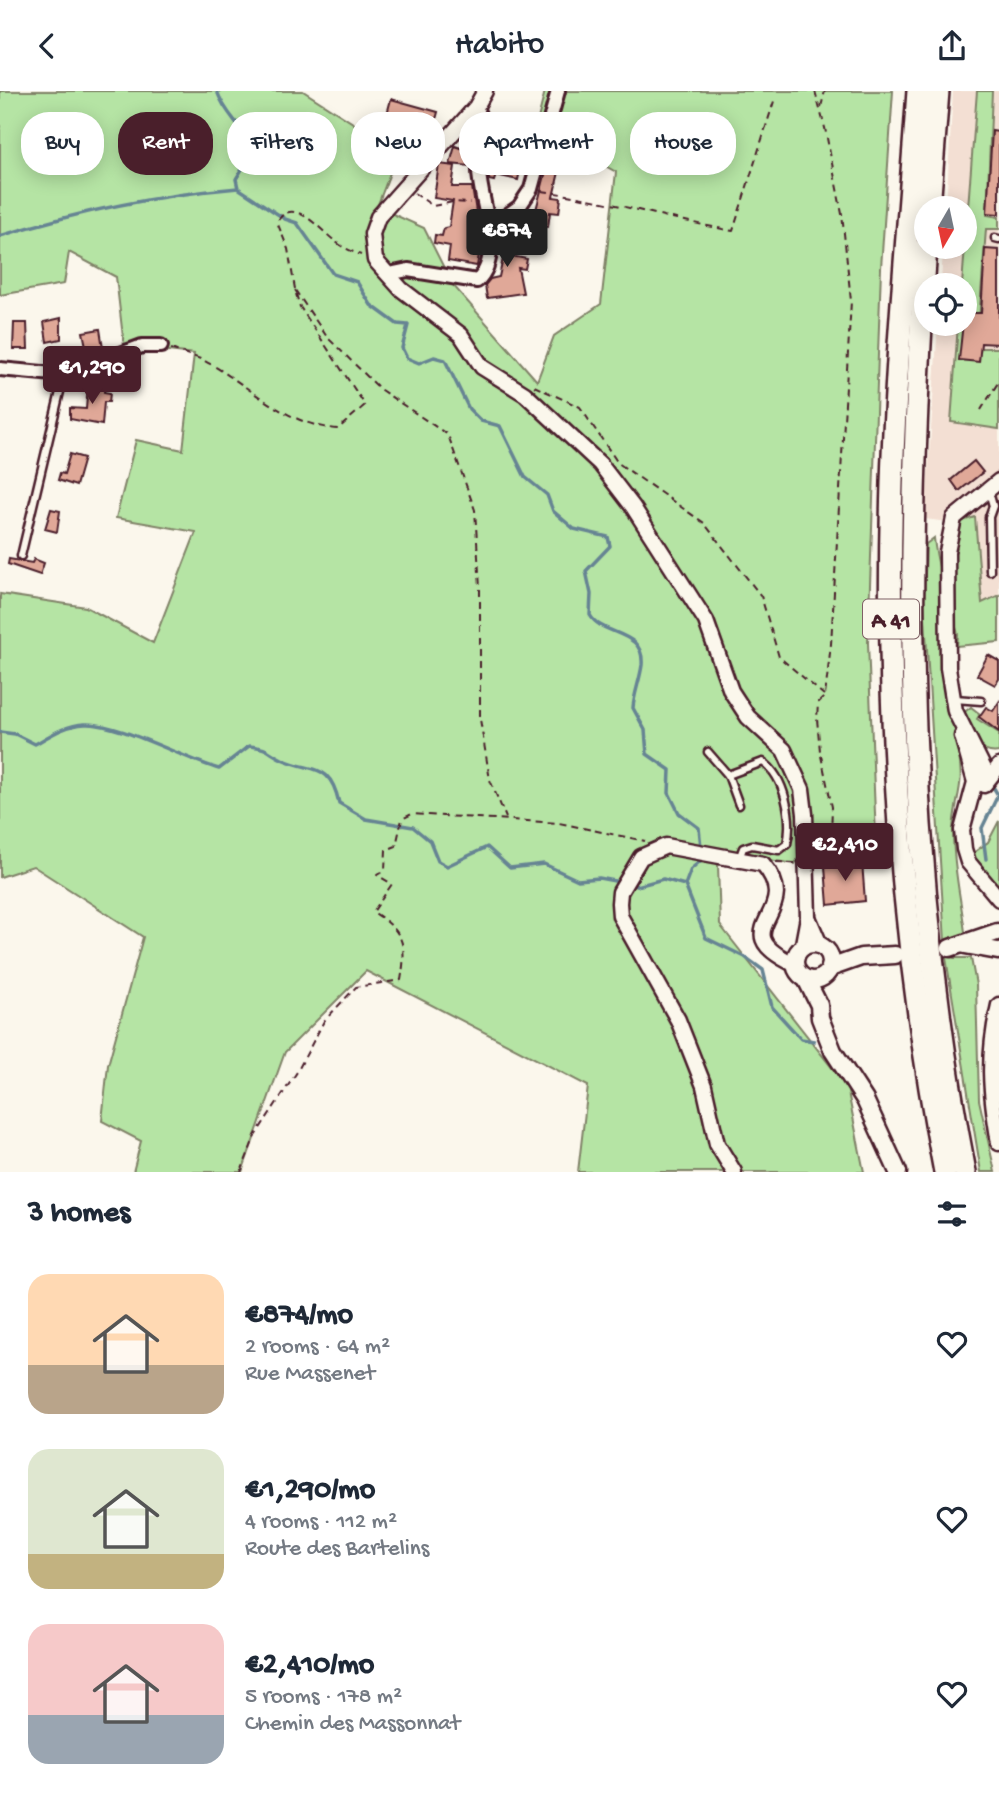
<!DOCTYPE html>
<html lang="en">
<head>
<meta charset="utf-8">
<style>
  :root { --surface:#fff; --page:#f2f2f3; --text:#1f2937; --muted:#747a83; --accent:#4a1f2b }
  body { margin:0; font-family:"Gochi Hand",sans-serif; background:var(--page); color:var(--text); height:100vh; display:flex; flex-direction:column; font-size:26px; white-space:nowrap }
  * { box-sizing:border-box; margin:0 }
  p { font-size:23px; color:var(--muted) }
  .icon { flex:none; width:38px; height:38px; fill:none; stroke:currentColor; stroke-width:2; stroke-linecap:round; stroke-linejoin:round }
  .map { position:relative; height:1081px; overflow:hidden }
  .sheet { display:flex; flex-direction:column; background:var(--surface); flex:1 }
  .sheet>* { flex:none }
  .top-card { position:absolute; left:21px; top:21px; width:957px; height:63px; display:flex; gap:14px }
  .needle { width:46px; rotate:189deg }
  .fabs { position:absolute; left:914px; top:105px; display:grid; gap:14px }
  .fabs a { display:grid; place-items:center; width:63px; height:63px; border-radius:50%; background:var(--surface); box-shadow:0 4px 18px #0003; font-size:35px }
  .price { position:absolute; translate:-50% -60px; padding:0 16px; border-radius:7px; background:var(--accent); color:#fff; font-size:23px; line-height:46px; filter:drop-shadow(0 2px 4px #0008) }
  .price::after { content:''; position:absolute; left:50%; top:42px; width:21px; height:16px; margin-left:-10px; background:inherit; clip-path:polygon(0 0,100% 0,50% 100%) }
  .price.on { background:#222; color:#fff }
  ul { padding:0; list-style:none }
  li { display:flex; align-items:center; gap:21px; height:175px; padding:0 28px }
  li span { display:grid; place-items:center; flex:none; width:196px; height:140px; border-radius:21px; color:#555 }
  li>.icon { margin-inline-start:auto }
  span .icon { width:84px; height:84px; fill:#fffc; stroke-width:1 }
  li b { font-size:30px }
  h2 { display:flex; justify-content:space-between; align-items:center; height:84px; padding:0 28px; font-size:30px }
  .chip { padding:0 24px; border-radius:28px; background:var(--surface); box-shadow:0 4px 18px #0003; font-size:24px; line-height:63px }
  .chip.on { background:var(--accent); color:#fff }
  header { display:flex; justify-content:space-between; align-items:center; height:91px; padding:0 28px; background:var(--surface); font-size:32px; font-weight:600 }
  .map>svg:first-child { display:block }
  .built { fill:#f3dfd3 }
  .green { fill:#b5e4a4; stroke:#808268; stroke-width:2 }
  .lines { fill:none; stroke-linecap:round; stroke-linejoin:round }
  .stream { stroke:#668493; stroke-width:3.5 }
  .building { fill:#e0a898; stroke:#4a1f2b; stroke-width:2 }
  .service-casing { stroke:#4a1f2b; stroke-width:11 }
  .minor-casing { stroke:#4a1f2b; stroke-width:18 }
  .tertiary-casing { stroke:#4a1f2b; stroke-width:19 }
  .secondary-casing { stroke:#4a1f2b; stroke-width:21 }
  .motorway-casing { stroke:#4a1f2b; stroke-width:26 }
  .path { stroke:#4a1f2b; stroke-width:2; stroke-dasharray:7 5; stroke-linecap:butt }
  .service { stroke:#fbf7ec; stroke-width:6 }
  .minor { stroke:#fbf7ec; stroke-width:12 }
  .tertiary { stroke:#fbf7ec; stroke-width:14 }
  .secondary { stroke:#fbf7ec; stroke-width:16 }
  .motorway { stroke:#fbf7ec; stroke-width:21 }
  .labels { text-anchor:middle; stroke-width:5; stroke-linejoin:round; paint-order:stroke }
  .shield { fill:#fbf7ec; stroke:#7f6065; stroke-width:2 }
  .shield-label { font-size:23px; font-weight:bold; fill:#4a1f2b }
</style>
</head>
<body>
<header><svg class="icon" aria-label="back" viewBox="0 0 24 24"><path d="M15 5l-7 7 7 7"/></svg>Habito<svg class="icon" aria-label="share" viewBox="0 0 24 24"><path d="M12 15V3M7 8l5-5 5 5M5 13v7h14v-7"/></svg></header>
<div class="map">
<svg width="999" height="1081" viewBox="0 0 999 1081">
  <rect width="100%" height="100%" fill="#fbf7ec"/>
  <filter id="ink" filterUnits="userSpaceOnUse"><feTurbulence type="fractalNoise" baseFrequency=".0143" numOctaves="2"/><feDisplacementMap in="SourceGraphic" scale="14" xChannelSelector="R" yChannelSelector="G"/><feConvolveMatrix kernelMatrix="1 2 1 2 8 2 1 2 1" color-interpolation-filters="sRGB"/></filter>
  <g filter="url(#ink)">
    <path class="built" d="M953 0H999V504L982 513 956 432 925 428 938 233H964V194H941L943 156H964V117H946Z"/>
    <g class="green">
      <path d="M0 0H303L398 61 377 116 424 137 452 193 537 290 554 245 601 213 616 81 536 36 545 0H893L881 177 868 552 876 747 802 760 795 773 757 767 718 774 720 834 847 996 864 1081H578L588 995 366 880 285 961 242 1081H133L141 1050 102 1030 108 974 143 846 33 775 0 786V503L86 516 153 552 196 441 116 427 136 349 183 359 194 263 124 255 116 186 69 161 64 193 0 204Z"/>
      <path d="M977 0H992L987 124 999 126V138H986L977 257H999V338L951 331 958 233H964V194H962Z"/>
      <path d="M975 426 982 512 999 504V551L957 555 958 543 953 526 956 432Z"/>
      <path d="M934 447C936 471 944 492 948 516L958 661C966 694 954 709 953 741 953 777 962 813 966 849L948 863 954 867H971L976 894 979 1009 995 1081H981L946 867 924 510 926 453Z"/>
      <path d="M971 616 980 623 977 628 999 642V661C976 665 971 641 962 623Z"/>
      <path d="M999 730V797L972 763 988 751Z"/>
    </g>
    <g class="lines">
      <g class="stream">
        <path d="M217 0C230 38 267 42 236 88L238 97 285 128 297 132 333 183 357 191 371 214 397 233 408 234 402 257 407 267 419 272 434 266 445 269 469 318 481 330 500 335 525 386 547 404 553 420 574 438 608 446 610 455 586 480 591 503 590 524C602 546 645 538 642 574 640 589 634 603 633 617L645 639 647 663 670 679 669 702 679 722 699 737 701 756"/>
        <path d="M0 145C77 121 157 104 238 97"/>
        <path d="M0 641 15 643 35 653C51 644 66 634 85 633 117 631 184 668 219 678L249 655C270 657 267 661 284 669 314 682 330 671 339 712L366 728 413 736 430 750 438 770 447 775 487 756 510 777 544 773 578 789 599 787 620 791"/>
        <path d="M986 768 982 737 998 704 992 694"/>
        <path d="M628 793 637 795 663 788 685 794 706 847 745 866 763 879 772 916 801 948 814 950"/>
        <path d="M685 794 691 778 705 766"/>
      </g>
    </g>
    <g class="building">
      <path d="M391 8 438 21 434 36 387 23Z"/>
      <path d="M488 24 513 27 510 42 522 45 519 58 507 55 508 49 489 44Z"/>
      <path d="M992 40 999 41V123L987 122Z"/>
      <path d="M553 53 565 56 553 106 561 107 559 122 550 121 548 136 539 135 542 120 536 119Z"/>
      <path d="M455 55 470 60V75L450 73Z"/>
      <path d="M516 58 524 60 518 89 496 84 494 90 489 89 488 72 513 73Z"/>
      <path d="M439 73 455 75 452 96H472L481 152 477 175 448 170 450 155 434 152 435 144 442 145 444 137 449 136 453 110 434 107Z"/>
      <path d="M505 137 517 143 511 165 527 168 525 178 518 177 523 202 487 207 485 194 490 188 499 186 505 158 499 156 498 141Z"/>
      <path d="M985 158 999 159V253L981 252 979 271 959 269 964 222H981Z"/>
      <path d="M61 227V248L47 251 44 231Z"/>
      <path d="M14 232H27L28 258H13Z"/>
      <path d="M100 238 103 257 87 260 83 241Z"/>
      <path d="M88 293 105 294 104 301 110 302 109 311H104L102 334 70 328V317L86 318Z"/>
      <path d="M70 363 84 367 76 395 58 389 60 382 64 383Z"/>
      <path d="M974 370 983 381 959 400 951 389Z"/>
      <path d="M51 418 60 420 57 441 45 438Z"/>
      <path d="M9 468 32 472 34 468 44 472 40 484 8 473Z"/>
      <path d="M988 564 999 570V588L995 594 977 584Z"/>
      <path d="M999 611V641L979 626 986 616 993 620Z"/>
      <path d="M847 768 848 773 862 771 865 810 828 814 825 776Z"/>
    </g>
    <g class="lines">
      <defs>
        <g id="service">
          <path d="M995 147 999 148"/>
          <path d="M989 401 993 415 989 426 990 480"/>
          <path d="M21 465 64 284"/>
          <path d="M955 608 981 610"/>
          <path d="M708 661 728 684"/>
          <path d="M739 768 743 757 752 754 779 759 787 753C793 728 785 686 763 671L728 684 739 714"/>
        </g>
        <g id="minor">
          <path d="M492 135 519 116 531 98 558 0"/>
          <path d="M389 183 408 179 477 190C505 164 480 112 479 80 478 62 481 44 480 26L476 16"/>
          <path d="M0 278 64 284 142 255H161"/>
        </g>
        <g id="tertiary">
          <path d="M485 0 476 16 378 126 372 143 375 169 401 198 461 244 482 276 525 303 600 373 633 416 706 530 731 600 748 626 784 659 802 698 805 723 808 826 802 858"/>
          <path d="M962 645 975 691 962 739 964 758 968 771 999 808"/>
          <path d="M986 689 985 680 955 620 948 577 947 461 954 427 999 390"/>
          <path d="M984 694 999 675"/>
          <path d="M808 826 821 856"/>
          <path d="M999 914C987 966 990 1000 999 1052"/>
          <path d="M734 1081 717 1053 704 995 678 929 620 825 619 812 620 801 641 766 666 755 763 773C807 824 718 838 796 874"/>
        </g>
        <g id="secondary">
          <circle cx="813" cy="871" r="18"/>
          <path d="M965 854 998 860"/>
          <path d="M950 857 997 841"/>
          <path d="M830 877 861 866 895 864"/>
          <path d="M806 888 819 914 820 927 833 960 865 1009 898 1081"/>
        </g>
        <g id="motorway">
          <path d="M918 0C909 131 896 261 892 392 885 622 901 855 945 1081"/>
          <path d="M929 117 938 0"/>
          <path d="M926 156C904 472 904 768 965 1081"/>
        </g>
      </defs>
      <use href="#service" class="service-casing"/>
      <use href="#minor" class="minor-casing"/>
      <use href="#tertiary" class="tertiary-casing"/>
      <use href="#secondary" class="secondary-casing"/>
      <use href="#motorway" class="motorway-casing"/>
      <g class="path">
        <path d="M815 0 825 37 842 123 851 210 831 553 825 605 818 612 817 628 820 660 832 716 831 744 824 754 818 757"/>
        <path d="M821 16 825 0"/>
        <path d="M542 100C607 109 668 128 733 140L775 7"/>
        <path d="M414 102 433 115 453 111 470 112"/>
        <path d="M295 198 288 158 277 131C293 103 321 140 336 151 343 157 353 161 361 164"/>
        <path d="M295 199 327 246 381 299 448 344 475 419 480 497V628L490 689 506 727"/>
        <path d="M171 258C182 262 193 265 203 269 249 293 283 334 338 338L365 314 300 216 296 203"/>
        <path d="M534 295 580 316 618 372 704 432 761 505 779 566 824 604"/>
        <path d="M981 319 999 290"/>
        <path d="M776 771 795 772"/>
        <path d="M241 1081 255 1045 297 981 324 930 356 896 401 889C407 854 404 840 373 821L392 793 377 784 385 779 386 759 396 755 402 728 412 723 559 732 645 750"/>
      </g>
      <use href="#service" class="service"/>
      <use href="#minor" class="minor"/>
      <use href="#tertiary" class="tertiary"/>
      <use href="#secondary" class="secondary"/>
      <use href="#motorway" class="motorway"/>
    </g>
  </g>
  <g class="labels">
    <rect class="shield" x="863" y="508.5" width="56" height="39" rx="5"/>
    <g class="shield-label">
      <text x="891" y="536">A 41</text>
    </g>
  </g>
</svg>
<div class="fabs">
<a><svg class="needle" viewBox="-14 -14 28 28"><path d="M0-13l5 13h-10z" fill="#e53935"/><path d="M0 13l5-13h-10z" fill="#747a83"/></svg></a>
<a><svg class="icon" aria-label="locate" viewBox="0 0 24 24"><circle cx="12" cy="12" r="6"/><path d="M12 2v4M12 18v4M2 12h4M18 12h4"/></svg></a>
</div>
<b class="price on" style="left:507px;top:178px">€874</b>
<b class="price" style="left:92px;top:315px">€1,290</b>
<b class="price" style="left:845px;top:792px">€2,410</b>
<div class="top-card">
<a class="chip">Buy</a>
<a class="chip on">Rent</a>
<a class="chip">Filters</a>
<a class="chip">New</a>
<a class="chip">Apartment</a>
<a class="chip">House</a>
</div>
</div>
<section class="sheet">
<h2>3 homes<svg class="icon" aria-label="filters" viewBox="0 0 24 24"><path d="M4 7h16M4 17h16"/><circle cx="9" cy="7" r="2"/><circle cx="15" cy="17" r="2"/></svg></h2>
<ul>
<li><span style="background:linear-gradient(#ffd9b3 65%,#b9a48a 0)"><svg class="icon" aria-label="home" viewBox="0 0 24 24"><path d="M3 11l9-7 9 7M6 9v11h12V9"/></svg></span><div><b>€874/mo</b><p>2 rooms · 64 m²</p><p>Rue Massenet</p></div><svg class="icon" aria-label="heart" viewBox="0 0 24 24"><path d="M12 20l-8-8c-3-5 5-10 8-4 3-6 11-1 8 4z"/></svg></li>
<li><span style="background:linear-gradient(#dfe7d0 75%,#c2b280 0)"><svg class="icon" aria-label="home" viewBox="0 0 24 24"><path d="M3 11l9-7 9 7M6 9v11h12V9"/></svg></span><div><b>€1,290/mo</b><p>4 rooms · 112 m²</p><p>Route des Bartelins</p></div><svg class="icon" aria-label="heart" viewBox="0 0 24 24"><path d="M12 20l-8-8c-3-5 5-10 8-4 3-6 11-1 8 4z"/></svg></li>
<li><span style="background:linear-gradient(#f6c9c9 65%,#9aa5b1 0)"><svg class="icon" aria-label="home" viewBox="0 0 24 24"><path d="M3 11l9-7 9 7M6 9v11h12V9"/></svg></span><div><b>€2,410/mo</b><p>5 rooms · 178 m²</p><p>Chemin des Massonnat</p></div><svg class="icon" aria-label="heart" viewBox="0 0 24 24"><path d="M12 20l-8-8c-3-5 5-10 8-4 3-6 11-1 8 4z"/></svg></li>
</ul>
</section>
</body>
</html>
